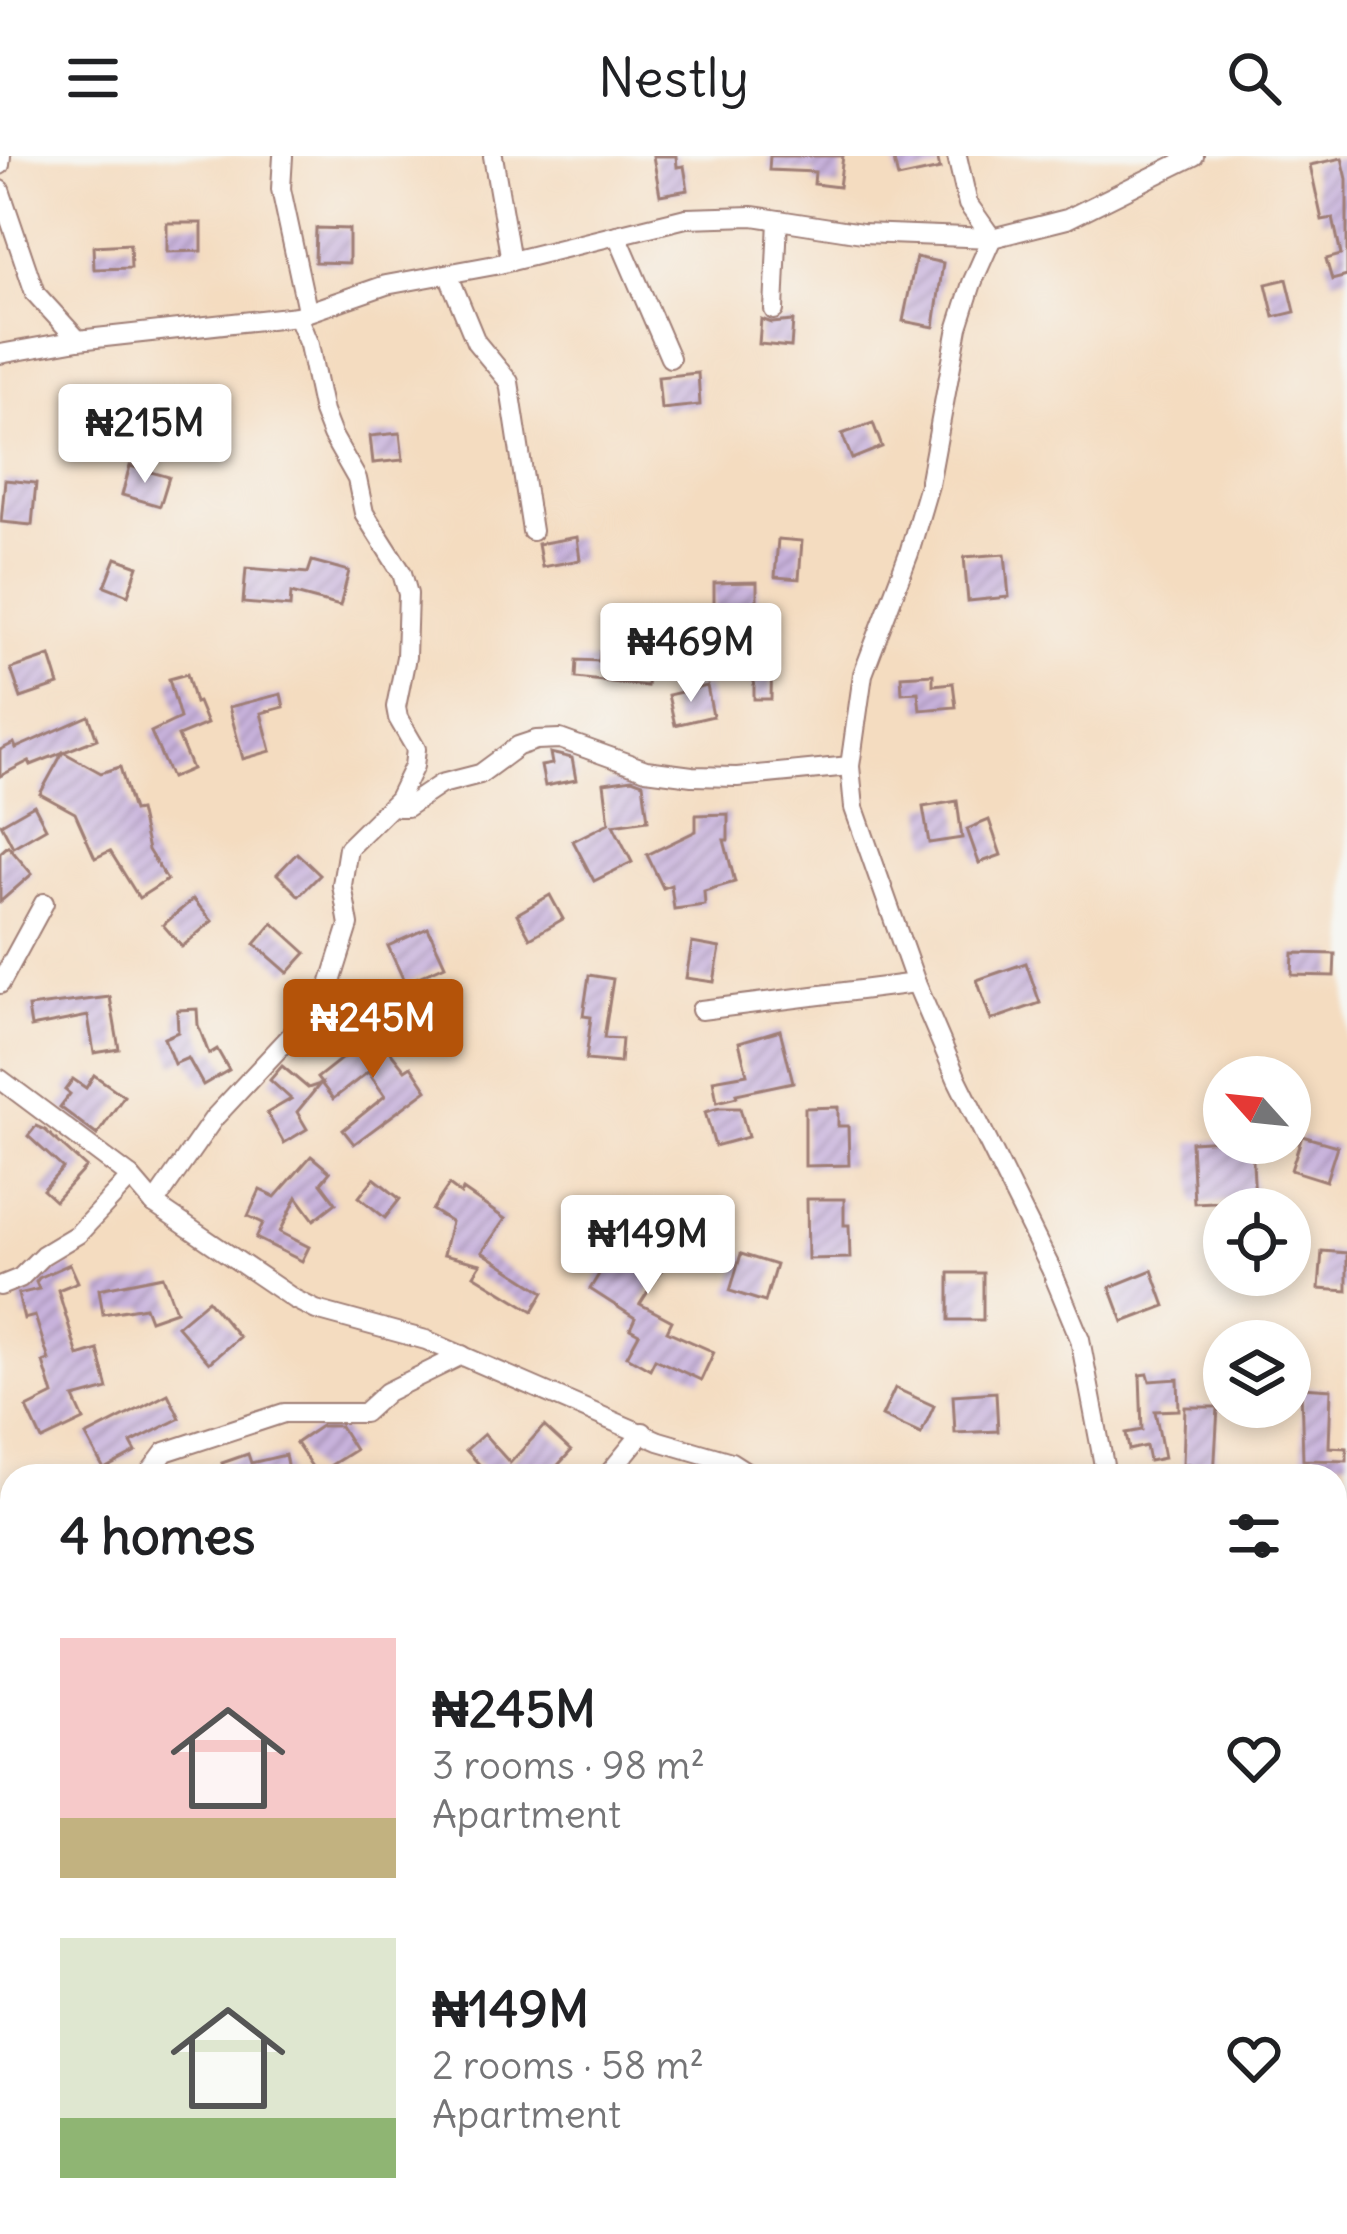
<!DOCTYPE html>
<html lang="en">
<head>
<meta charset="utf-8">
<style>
  :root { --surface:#fff; --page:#f2f2f2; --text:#202124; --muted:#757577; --accent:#b45309 }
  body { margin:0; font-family:Delius,sans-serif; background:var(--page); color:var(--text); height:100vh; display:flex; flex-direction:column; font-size:45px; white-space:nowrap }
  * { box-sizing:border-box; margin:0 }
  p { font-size:39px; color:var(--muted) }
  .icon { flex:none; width:66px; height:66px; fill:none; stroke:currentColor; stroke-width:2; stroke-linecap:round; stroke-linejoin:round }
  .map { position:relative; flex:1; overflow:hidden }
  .details { position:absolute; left:0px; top:1308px; width:1347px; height:771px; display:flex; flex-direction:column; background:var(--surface); border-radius:36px 36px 0 0; box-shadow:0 6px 18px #0003 }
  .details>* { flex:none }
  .needle { width:78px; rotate:297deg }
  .buttons { position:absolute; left:1203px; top:900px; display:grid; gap:24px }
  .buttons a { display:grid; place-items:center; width:108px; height:108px; border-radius:50%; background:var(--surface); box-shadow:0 6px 18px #0003; font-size:60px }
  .price { position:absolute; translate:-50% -102px; padding:0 27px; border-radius:12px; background:#fff; color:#222; font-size:39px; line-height:78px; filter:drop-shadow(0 3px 6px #0008) }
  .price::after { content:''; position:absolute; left:50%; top:72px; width:36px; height:27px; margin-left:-18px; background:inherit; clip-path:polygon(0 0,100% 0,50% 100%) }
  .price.selected { background:var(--accent); color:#fff }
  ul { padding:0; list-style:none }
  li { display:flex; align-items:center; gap:36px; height:300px; padding:0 60px }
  li span { display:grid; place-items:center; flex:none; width:336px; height:240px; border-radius:0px; color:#555 }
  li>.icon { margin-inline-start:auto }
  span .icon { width:144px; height:144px; fill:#fffc; stroke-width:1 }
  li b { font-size:51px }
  h2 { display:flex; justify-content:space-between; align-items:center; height:144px; padding:0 60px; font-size:51px }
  header { display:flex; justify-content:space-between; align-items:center; height:156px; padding:0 60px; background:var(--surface); font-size:54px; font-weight:600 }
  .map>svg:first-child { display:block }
  .building { fill:url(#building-hatch) }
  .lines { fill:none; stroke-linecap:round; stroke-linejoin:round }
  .street-casing { stroke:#9f7e76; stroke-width:22 }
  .street { stroke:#fff; stroke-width:18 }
</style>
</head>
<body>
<header><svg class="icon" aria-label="menu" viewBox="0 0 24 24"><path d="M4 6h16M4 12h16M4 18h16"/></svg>Nestly<svg class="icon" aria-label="search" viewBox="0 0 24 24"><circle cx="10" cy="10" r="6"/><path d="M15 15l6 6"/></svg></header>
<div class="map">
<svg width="1347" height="2078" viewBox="0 0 1347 2078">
  <defs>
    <pattern id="building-hatch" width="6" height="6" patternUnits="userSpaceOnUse" patternTransform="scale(3)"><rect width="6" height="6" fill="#c8b2dc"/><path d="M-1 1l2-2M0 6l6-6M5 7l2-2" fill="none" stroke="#a490b3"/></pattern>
  </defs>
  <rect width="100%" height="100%" fill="#f6f6f2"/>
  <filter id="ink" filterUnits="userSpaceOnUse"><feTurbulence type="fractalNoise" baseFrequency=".00833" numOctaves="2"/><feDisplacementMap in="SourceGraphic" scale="24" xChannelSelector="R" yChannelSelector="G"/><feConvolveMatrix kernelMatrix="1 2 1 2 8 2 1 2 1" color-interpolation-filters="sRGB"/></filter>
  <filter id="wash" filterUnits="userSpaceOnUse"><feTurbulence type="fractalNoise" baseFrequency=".004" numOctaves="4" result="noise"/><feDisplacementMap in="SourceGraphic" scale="48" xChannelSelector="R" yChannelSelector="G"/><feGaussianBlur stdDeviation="2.7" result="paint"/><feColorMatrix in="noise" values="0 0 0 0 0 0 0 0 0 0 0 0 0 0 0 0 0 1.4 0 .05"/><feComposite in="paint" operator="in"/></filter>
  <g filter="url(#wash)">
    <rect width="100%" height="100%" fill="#f4dcc0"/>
    <g id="blocks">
      <g class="building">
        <path d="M653 0H676L677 11 684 10 688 34 660 39Z"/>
        <path d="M770 0H843L839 31 814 28 815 16 769 14Z"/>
        <path d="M893 0H937L940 13 898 22Z"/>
        <path d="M1342 2 1347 23V120L1332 124 1326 103 1341 99 1333 62 1322 64 1310 9Z"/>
        <path d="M167 67H202V95L167 96Z"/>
        <path d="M316 72 349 73V107L315 106Z"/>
        <path d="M130 88 131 112 94 113 93 90Z"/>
        <path d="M916 101 943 107 934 171 903 165Z"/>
        <path d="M1287 123 1295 156 1274 161 1266 128Z"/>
        <path d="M761 163 772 167 793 165 791 191 759 188Z"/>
        <path d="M698 217 700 249 661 253 658 221Z"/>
        <path d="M873 267 882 291 852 303 842 278Z"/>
        <path d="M400 277 403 304 373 307 370 280Z"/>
        <path d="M130 310 169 321 160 350 122 339Z"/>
        <path d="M5 324 36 327 32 369 1 366Z"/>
        <path d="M577 381 580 404 542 411 538 388Z"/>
        <path d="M778 383 802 385 799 423 775 421Z"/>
        <path d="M1005 398 1009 441 968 445 964 401Z"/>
        <path d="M116 402 138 410 128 439 105 430Z"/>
        <path d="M312 405 349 415 340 450 291 437 290 451 243 447 246 412 308 417Z"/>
        <path d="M757 426V470L714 471V427Z"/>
        <path d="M600 496 650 500 647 530 576 522 577 504 599 505Z"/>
        <path d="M754 499H772L771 543H754Z"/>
        <path d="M50 500 59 529 21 542 11 513Z"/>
        <path d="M187 518 195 547 198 546 207 568 178 580 192 613 171 622 151 576 180 562 169 523Z"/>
        <path d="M933 518V529L953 527 956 551 920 554 918 536 902 537 901 520Z"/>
        <path d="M707 530 713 560 675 569 668 539Z"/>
        <path d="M281 538 284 551 261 557 271 595 243 603 229 551Z"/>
        <path d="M89 560 97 583 31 609 29 605 0 620V594L14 587 16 592Z"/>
        <path d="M63 596 101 617 120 611 133 655 139 654 148 694 167 724 139 742 110 695 95 702 75 657 40 638Z"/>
        <path d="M550 597 572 602 576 624 545 630 541 610 552 608Z"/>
        <path d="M632 623 643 627 648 664 613 669 632 706 594 725 573 685 609 667 604 627Z"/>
        <path d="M957 645 962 682 929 687 923 651Z"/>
        <path d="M34 649 46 672 13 691 1 668Z"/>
        <path d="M728 658V684H724L735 726 704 735 705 749 674 753 671 729 663 732 647 699 696 675V659Z"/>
        <path d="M989 664 1001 699 979 707 967 673Z"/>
        <path d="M8 690 32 718 0 746V697Z"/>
        <path d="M297 697 320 719 299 740 277 718Z"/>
        <path d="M550 739 563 763 530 782 517 758Z"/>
        <path d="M193 743 212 765 182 791 163 769Z"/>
        <path d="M273 767 306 797 288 817 255 788Z"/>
        <path d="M428 772 445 809 405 827 388 790Z"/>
        <path d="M692 787 720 792 714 826 686 822Z"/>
        <path d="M1293 797 1335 798 1334 820 1292 819Z"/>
        <path d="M1026 807 1040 847 991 864 977 824Z"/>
        <path d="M589 819 613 823 604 882 622 883 620 907 586 904 591 861 583 860Z"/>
        <path d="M110 841 119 893 94 897 88 860 31 871 28 851Z"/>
        <path d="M197 853 198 869 209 898 217 893 229 914 203 929 188 902 174 908 164 882 178 876 177 854Z"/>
        <path d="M370 870 405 914 411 910 427 934 354 988 343 974 385 940 368 916 333 943 317 922 350 896 346 890Z"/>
        <path d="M780 874 793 926 736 938 737 941 717 946 713 924 747 918 739 886Z"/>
        <path d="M282 910 308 932 320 928 297 956 307 973 284 987 267 957 291 943 270 924Z"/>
        <path d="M94 919 124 940 97 979 60 951 70 938 65 934 73 923 86 932Z"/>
        <path d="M838 951V970H848L849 1009 805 1010V952Z"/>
        <path d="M719 952H740L748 981 715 990 705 956Z"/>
        <path d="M36 970 45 974 86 1011 55 1045 43 1034 63 1012 28 980Z"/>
        <path d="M1302 980 1337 990 1326 1025 1291 1014Z"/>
        <path d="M1224 984 1252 987 1255 1044 1194 1047 1191 986Z"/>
        <path d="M311 1000 330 1016 321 1027 336 1047 314 1064 297 1041 280 1076 309 1091 302 1105 256 1082 263 1067 248 1060 260 1034 275 1041Z"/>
        <path d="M374 1022 400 1043 385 1062 359 1041Z"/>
        <path d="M449 1029 461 1038 463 1034 505 1063 482 1096 544 1136 533 1155 474 1119 481 1108 443 1099 451 1066 432 1054Z"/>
        <path d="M807 1043H844V1069H849L850 1102 808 1103Z"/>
        <path d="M637 1054 660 1063 658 1068 677 1075 666 1107 640 1148 672 1165 667 1175 714 1196 701 1224 655 1203 650 1213 627 1200 639 1178 630 1173 635 1162 590 1133 615 1092 622 1097Z"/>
        <path d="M1322 1095 1347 1097V1135L1319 1133Z"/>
        <path d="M741 1098 776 1109 765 1146 730 1135Z"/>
        <path d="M70 1108 78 1126 58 1134 78 1200 98 1194 108 1233 74 1242 84 1264 42 1284 27 1252 53 1239 43 1206 49 1204 35 1160 24 1163 18 1138 39 1133 36 1126 39 1122Z"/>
        <path d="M1152 1114 1165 1150 1123 1166 1110 1131Z"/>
        <rect x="949" y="1117" width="34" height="47"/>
        <path d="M163 1120 176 1155 150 1164 145 1151 103 1158 99 1133Z"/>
        <path d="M208 1144 239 1181 209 1207 177 1170Z"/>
        <path d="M1148 1218 1150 1225 1178 1223 1179 1254 1155 1255 1164 1302 1149 1305 1146 1290 1129 1294 1126 1277 1142 1274 1140 1219Z"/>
        <path d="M1301 1231 1331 1233 1329 1291 1347 1292V1305L1303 1304Z"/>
        <path d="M895 1232 934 1250 921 1278 882 1260Z"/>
        <path d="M996 1236 998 1275 955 1277 953 1239Z"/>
        <path d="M168 1238 180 1262 131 1287 136 1296 104 1313 86 1280Z"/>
        <path d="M1185 1251H1218L1214 1320H1187L1189 1308H1183Z"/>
        <path d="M321 1270H340L355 1294 317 1318 296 1287Z"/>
        <path d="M544 1270 571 1295 548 1320H490L466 1294 484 1278 510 1307Z"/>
        <path d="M248 1298 251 1307 285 1299 289 1318 220 1320 219 1314 224 1313 222 1307Z"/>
      </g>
    </g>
  </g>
  <g filter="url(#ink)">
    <use href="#blocks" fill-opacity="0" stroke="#9f7e76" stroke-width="3"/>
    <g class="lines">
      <defs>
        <g id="street">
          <path d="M283 0 281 33 307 154"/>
          <path d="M493 0 511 105"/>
          <path d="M957 0 968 48 992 82 972 127 958 171 929 329 909 397 863 518 850 610 854 652 916 827 957 923 1051 1113 1080 1183 1106 1320"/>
          <path d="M0 9 1 0"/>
          <path d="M0 34 35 137 78 184"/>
          <path d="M617 79 670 202"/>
          <path d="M448 118 476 186 509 226 532 375"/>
          <path d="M774 154 778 64"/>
          <path d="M0 198 78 184 297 160 386 129 495 109 686 62 753 60 862 77 992 82 1067 63 1194 0"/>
          <path d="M398 643V651H407L441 628 480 618 518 590 536 584 560 583 646 614 692 620 737 621 850 610"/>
          <path d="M0 828 44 747"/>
          <path d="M701 854 916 827"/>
          <path d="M0 923 131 1021 154 1048 294 1143 316 1154 426 1184 659 1285 731 1306 753 1320"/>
          <path d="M154 1048 214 962 326 842 349 769 342 729 348 692 398 643 414 610 416 593 398 562 396 551 406 501 408 438 402 417 364 357 357 323 332 279 323 256 309 189 297 160"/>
          <path d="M0 1130 20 1122 43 1099 78 1078 131 1021"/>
          <path d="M147 1320 165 1296 284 1257H364L387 1236 462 1199"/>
          <path d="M607 1320 643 1276"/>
          <path d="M0 1439 12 1435"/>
          <path d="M0 1466 12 1497"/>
          <path d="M1335 1529 1347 1510"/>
          <path d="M1335 1685 1347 1673"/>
          <path d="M0 1689 12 1675"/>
          <path d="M0 1840 12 1839"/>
          <path d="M166 2067 170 2078"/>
          <path d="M303 2067 310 2078"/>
          <path d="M970 2067 986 2078"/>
          <path d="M353 2078 363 2067"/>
        </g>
      </defs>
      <use href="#street" class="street-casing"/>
      <use href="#street" class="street"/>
    </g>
  </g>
</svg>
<div class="buttons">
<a><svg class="needle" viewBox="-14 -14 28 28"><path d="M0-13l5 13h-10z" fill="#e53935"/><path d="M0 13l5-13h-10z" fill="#757577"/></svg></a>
<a><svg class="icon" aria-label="locate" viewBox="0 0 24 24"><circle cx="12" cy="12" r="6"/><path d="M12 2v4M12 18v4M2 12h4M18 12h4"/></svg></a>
<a><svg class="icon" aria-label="layers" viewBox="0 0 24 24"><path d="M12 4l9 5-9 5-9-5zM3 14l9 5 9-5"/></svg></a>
</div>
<b class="price" style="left:145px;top:330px">₦215M</b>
<b class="price" style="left:691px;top:549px">₦469M</b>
<b class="price selected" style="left:373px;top:925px">₦245M</b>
<b class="price" style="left:648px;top:1141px">₦149M</b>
<section class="details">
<h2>4 homes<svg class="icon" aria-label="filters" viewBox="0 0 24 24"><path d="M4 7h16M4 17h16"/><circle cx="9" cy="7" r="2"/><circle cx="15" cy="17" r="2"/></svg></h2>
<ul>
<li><span style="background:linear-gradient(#f6c9c9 75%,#c2b280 0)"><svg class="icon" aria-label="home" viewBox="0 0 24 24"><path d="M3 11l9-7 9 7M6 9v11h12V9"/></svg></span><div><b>₦245M</b><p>3 rooms · 98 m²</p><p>Apartment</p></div><svg class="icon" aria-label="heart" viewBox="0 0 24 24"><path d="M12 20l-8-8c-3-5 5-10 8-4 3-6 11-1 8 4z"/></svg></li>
<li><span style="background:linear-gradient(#dfe7d0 75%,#8fb573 0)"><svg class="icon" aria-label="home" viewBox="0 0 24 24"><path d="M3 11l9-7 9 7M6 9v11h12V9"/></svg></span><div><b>₦149M</b><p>2 rooms · 58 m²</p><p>Apartment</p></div><svg class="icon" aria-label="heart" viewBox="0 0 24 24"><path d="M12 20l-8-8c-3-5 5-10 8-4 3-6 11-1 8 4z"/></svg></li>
</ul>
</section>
</div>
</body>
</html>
